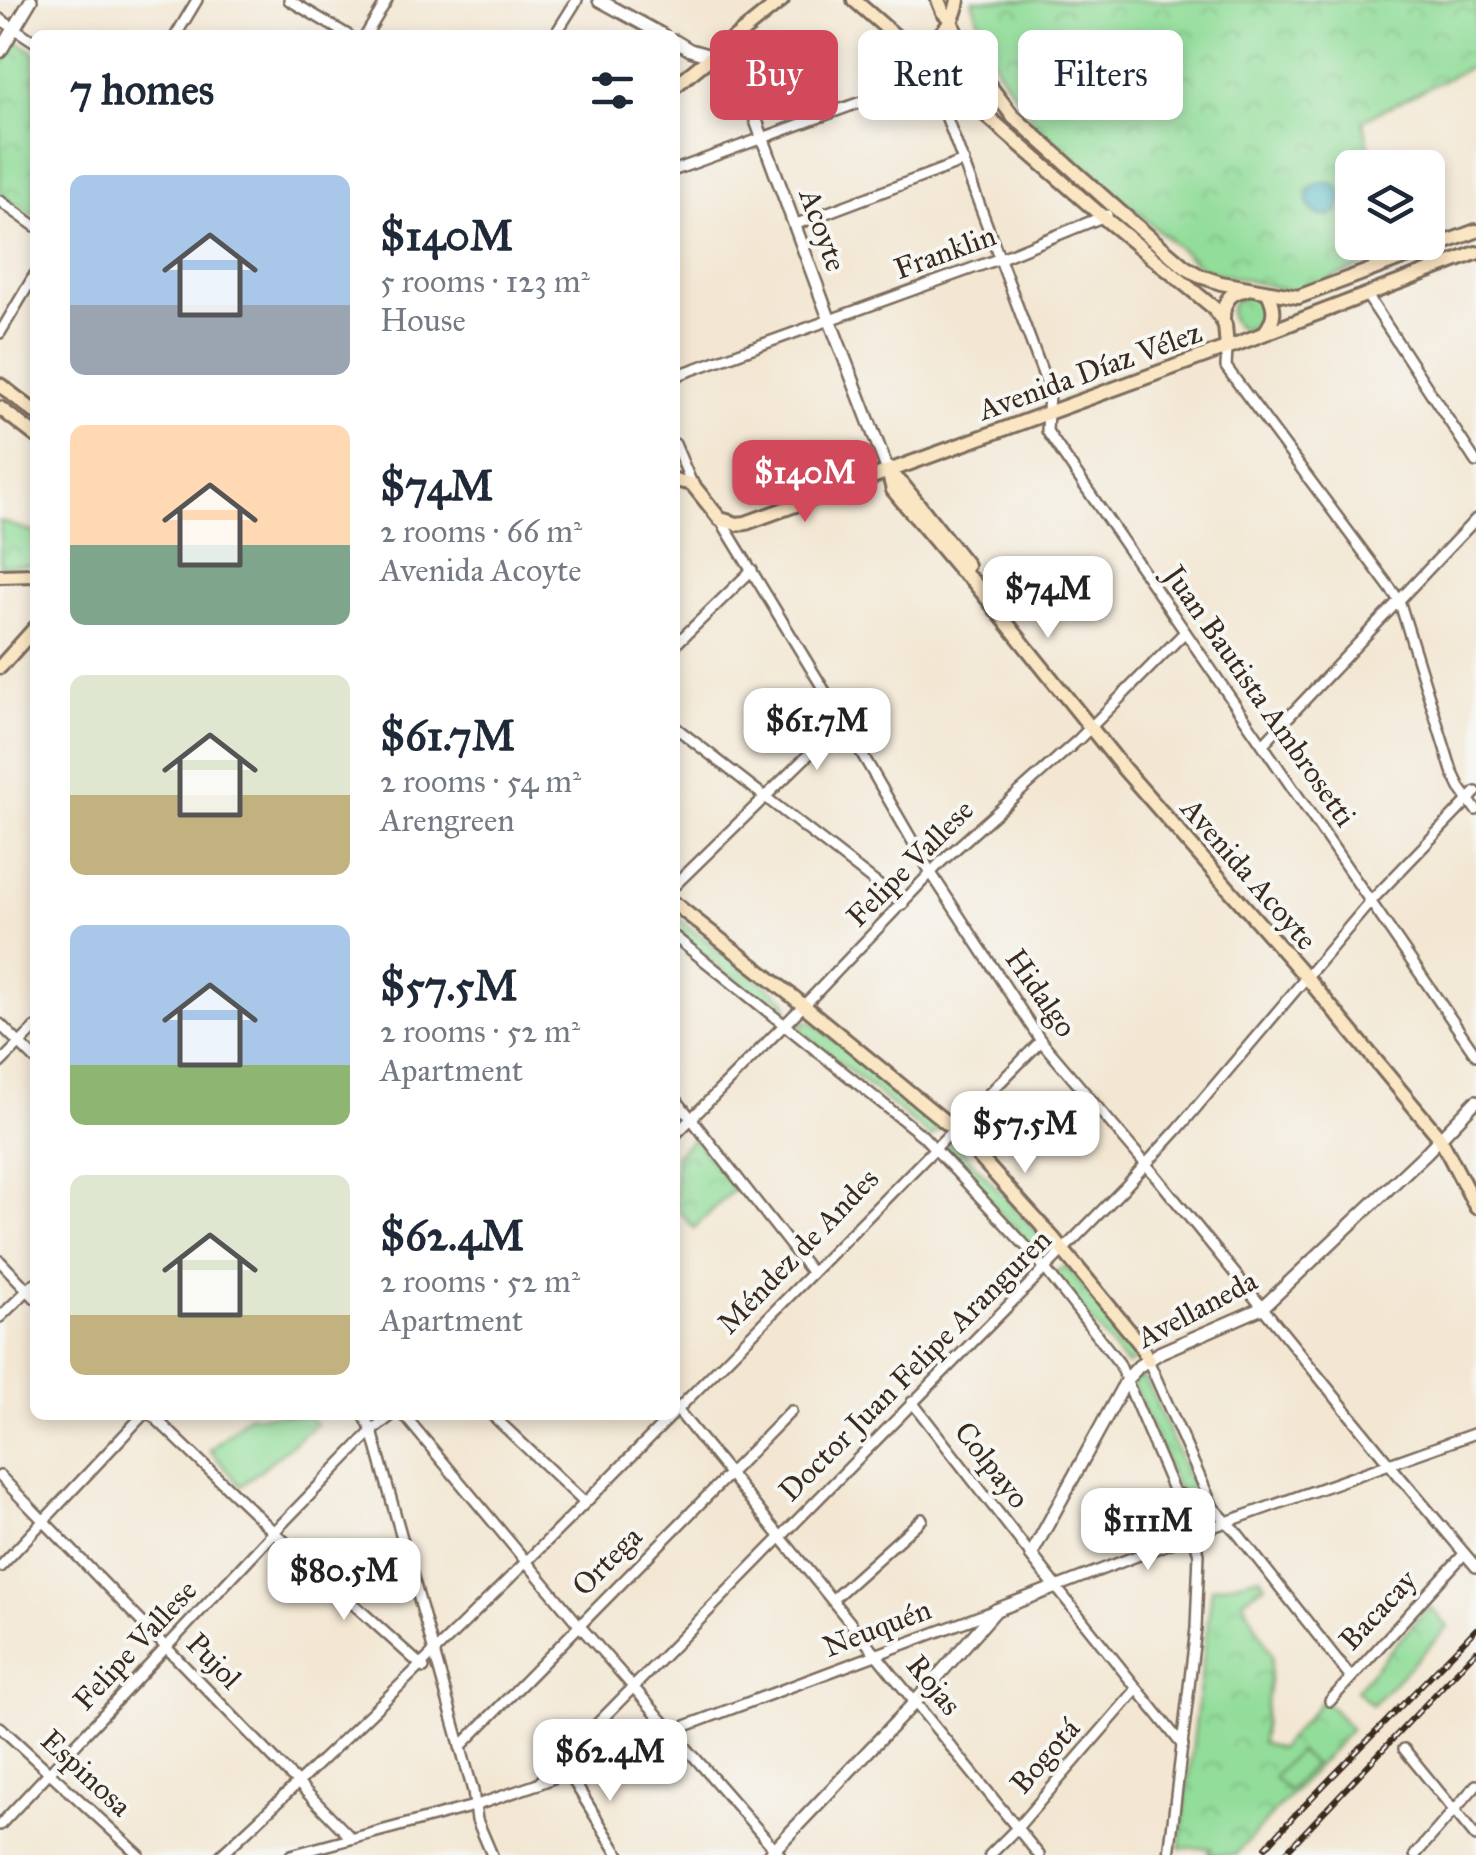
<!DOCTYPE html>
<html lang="en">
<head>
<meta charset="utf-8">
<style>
  :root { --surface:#fff; --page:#f2f2f3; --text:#1f2937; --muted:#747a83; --accent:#d1495b }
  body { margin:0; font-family:"IM FELL Great Primer",serif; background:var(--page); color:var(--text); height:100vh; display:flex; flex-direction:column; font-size:38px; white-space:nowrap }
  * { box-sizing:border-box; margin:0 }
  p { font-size:32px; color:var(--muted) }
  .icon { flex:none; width:55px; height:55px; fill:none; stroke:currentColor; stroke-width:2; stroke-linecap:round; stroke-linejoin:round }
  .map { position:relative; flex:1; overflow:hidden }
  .drawer { position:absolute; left:30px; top:30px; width:650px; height:1390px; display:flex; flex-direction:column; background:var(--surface); border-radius:15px; box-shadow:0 5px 15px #0003 }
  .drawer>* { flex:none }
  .top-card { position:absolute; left:710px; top:30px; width:615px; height:90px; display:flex; gap:20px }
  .buttons { position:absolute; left:1335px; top:150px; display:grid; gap:20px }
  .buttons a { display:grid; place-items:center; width:110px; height:110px; border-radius:15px; background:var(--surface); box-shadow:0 5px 15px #0003; font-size:50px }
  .price { position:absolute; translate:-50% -85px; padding:0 22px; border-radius:20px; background:#fff; color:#222; font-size:32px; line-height:65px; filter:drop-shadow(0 2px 5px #0008) }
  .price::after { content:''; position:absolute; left:50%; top:60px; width:30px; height:22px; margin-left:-15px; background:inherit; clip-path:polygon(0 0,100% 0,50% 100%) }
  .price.active { background:var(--accent); color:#fff }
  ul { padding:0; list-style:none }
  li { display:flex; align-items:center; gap:30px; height:250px; padding:0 40px }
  li span { display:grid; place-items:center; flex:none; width:280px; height:200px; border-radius:15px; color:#555 }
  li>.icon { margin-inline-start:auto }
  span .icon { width:120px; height:120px; fill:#fffc; stroke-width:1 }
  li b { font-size:42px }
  h2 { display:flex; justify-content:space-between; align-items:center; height:120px; padding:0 40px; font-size:42px }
  .chip { padding:0 35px; border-radius:15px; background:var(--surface); box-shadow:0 5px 15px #0003; font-size:35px; line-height:90px }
  .chip.active { background:var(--accent); color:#fff }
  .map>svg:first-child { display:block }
  .park { fill:url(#park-crowns); stroke:#66845c; stroke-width:2.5 }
  .pitch { fill:#92dd9a; stroke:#66845c; stroke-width:2.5 }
  .water { fill:#45b4bf; stroke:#406f6e; stroke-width:2.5 }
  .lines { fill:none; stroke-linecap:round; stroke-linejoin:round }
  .minor-casing { stroke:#7b6c5d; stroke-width:14 }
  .tertiary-casing { stroke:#7b6c5d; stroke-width:16 }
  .secondary-casing { stroke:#7b6c5d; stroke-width:18 }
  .minor { stroke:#fff; stroke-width:9 }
  .tertiary { stroke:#fff; stroke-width:11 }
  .secondary { stroke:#fbe6c4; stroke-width:12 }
  .rail-casing { stroke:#3b2a1e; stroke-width:6 }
  .rail { stroke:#f6f6f2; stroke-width:2.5; stroke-dasharray:8; stroke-linecap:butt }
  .labels { text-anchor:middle; stroke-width:8; stroke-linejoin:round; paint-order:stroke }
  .street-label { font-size:30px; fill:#3b2a1e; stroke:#f6f6f2 }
</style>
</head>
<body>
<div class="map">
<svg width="1476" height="1855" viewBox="0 0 1476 1855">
  <defs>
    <pattern id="park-crowns" width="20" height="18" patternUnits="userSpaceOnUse" patternTransform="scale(2.5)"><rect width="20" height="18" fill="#92dd9a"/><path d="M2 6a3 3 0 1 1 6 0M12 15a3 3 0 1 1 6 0" fill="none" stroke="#7fbe84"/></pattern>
  </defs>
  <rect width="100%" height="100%" fill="#f6f6f2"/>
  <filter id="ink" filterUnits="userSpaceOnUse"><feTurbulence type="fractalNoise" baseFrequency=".01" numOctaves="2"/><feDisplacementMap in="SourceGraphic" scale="20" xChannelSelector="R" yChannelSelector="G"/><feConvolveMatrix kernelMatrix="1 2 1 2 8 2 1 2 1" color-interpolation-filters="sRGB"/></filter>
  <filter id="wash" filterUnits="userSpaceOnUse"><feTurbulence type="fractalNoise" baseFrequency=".0048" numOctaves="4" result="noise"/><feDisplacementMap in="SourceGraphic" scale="40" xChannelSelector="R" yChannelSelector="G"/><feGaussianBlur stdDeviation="2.25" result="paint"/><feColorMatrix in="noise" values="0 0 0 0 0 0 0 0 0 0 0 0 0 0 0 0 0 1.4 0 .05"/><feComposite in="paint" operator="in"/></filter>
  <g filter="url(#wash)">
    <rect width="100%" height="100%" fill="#f3e7d3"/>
    <g class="park">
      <path d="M972 0H1476V64L1363 120 1374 167 1352 168V242L1391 243 1394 254 1303 289 1290 291 1212 272 1198 265 1038 127 1001 75 989 53Z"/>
      <path d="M17 41 35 53V216L0 195V69Z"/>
      <path d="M1246 295C1266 298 1270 304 1263 323L1243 330C1225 319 1225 302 1246 295Z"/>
      <path d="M0 521 35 533V565L0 566Z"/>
      <path d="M675 916 786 1000 788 1012 781 1015 776 1014 675 933Z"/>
      <path d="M807 1021H811L939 1125 940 1129 931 1137 802 1032 801 1024Z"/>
      <path d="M693 1138 734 1189 694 1228 675 1207V1156Z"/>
      <path d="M951 1142H954L1052 1248V1255L1044 1259 1040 1258 945 1151V1147Z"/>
      <path d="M1065 1266 1068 1267 1135 1354 1133 1362 1127 1365 1124 1362 1056 1277 1055 1272Z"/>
      <path d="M1143 1377 1146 1379 1198 1500 1177 1488 1133 1385 1136 1378Z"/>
      <path d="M1168 1495C1184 1501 1199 1504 1206 1521L1205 1523 1182 1533Z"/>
      <path d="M1260 1576 1265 1585 1243 1600 1272 1656 1261 1743 1279 1749 1323 1699 1351 1729 1235 1855H1208L1211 1848H1180L1212 1588Z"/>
      <path d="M1429 1606 1448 1627 1372 1705 1356 1690Z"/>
    </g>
    <g class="pitch">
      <path d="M249 1415H309L316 1424 241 1486 210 1450Z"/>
      <path d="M1298 1751 1313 1764 1288 1791 1273 1777Z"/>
    </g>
    <circle class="water" cx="1325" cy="199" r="17"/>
  </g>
  <g filter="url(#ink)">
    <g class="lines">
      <defs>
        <g id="minor">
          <path d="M289 0 348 35"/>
          <path d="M0 19 35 42"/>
          <path d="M176 35 197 0"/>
          <path d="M366 35 387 0"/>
          <path d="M555 35 577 0"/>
          <path d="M936 71 937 92 1045 379 1049 392 1047 431 1476 1055"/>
          <path d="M675 170 921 80 936 71 962 50"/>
          <path d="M0 201 35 226"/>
          <path d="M794 225 964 161"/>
          <path d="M1366 294 1476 462"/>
          <path d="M0 333 35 274"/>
          <path d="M1227 348 1226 367 1399 600 1452 771 1460 788 1476 810"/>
          <path d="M675 376 1001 258 1107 215"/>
          <path d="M675 444 692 484"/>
          <path d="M720 519 843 721 931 873 1041 1041 1155 1175 1400 1477 1476 1567"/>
          <path d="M675 645 752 570"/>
          <path d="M675 727 903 904"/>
          <path d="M1263 744 1476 519"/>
          <path d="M675 885 843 721"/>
          <path d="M675 937 923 1136 1035 1256 1119 1363 1174 1492 1213 1507"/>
          <path d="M0 1024 35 1059"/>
          <path d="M0 1063 35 1028"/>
          <path d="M675 1098 812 1273"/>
          <path d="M675 1135 816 993 941 862 1079 739 1185 632"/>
          <path d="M0 1261 35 1298"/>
          <path d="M0 1317 35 1283"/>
          <path d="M1148 1360 1213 1507 1238 1534 1350 1676"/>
          <path d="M912 1402 1031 1555"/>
          <path d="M675 1407 1039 1855"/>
          <path d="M675 1412 1041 1041"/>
          <path d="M152 1415 274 1532 424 1668"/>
          <path d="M364 1415 372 1431 473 1791 477 1820 492 1855"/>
          <path d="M404 1415 579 1625 780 1855"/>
          <path d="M492 1415 585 1503"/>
          <path d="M0 1476 351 1838"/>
          <path d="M0 1567 143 1415"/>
          <path d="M833 1599 922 1519"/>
          <path d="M1330 1701 1464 1554"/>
          <path d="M0 1727 139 1855"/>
          <path d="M1183 1746 1056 1587 1207 1529 1476 1433"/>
          <path d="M460 1747 791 1411"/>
          <path d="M1404 1749 1476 1837"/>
          <path d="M568 1772 619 1855"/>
          <path d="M538 1784 1126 1186 1178 1129 1371 901 1476 792"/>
          <path d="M0 1825 274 1532 372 1431 392 1415"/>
          <path d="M221 1855C375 1712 525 1565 672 1415"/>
          <path d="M291 1855 474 1806 538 1784 672 1731 993 1611"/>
          <path d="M990 1855 1017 1828 1137 1689"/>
          <path d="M1169 1855 1196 1628 1199 1554 1193 1535"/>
          <path d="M1415 1855 1476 1785"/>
        </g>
        <g id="tertiary">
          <path d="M599 0 663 35"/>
          <path d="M675 41 690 50 731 62 737 69 830 321 888 471"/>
          <path d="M0 52 31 0"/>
          <path d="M769 1855 916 1701 996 1610 1056 1587 1031 1555 1127 1379 1139 1366 1161 1352 1262 1308 1426 1153 1476 1101"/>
        </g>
        <g id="secondary">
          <path d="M854 0 1103 217 1214 308 1225 325 1227 348"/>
          <path d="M938 0 943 12 951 20 962 50 1012 115 1118 210 1185 267 1200 276 1221 283 1298 297 1476 231"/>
          <path d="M906 44C933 49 954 26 958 0"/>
          <path d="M675 86 782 0"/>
          <path d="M1223 319C1223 303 1229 292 1245 290"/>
          <path d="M1265 332C1275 319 1276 308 1268 293"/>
          <path d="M0 385 35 412"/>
          <path d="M0 408 35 435"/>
          <path d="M888 471 893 490 960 570 973 581 1124 769 1307 978 1440 1138 1476 1207"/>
          <path d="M890 473 903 485 967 565"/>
          <path d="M675 480 692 484 720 519 737 524 746 523 1237 344 1476 253"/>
          <path d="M0 576 35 575"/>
          <path d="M0 667 35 628"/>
          <path d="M675 904 792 996 954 1129 1053 1238 1140 1344 1148 1360"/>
        </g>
      </defs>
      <use href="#minor" class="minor-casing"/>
      <use href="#tertiary" class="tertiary-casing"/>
      <use href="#secondary" class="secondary-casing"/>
      <use href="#minor" class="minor"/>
      <use href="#tertiary" class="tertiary"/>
      <use href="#secondary" class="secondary"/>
      <defs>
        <g id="rail">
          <path d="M1266 1847 1294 1816 1476 1629"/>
          <path d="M1283 1855 1476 1651"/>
        </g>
      </defs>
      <use href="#rail" class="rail-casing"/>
      <use href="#rail" class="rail"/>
    </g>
  </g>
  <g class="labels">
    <g class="street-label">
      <text transform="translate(823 230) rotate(70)" y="10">Acoyte</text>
      <text transform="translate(945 252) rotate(-20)" y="10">Franklin</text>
      <text transform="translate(1090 371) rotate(-20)" y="10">Avenida Díaz Vélez</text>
      <text transform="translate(1260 696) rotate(55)" y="10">Juan Bautista Ambrosetti</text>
      <text transform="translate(910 863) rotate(-45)" y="10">Felipe Vallese</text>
      <text transform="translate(1249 874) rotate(49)" y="10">Avenida Acoyte</text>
      <text transform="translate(1041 993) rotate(55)" y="10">Hidalgo</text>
      <text transform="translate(798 1251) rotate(-46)" y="10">Méndez de Andes</text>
      <text transform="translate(1197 1309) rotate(-28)" y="10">Avellaneda</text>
      <text transform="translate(915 1365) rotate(-45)" y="10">Doctor Juan Felipe Aranguren</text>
      <text transform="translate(992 1465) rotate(52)" y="10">Colpayo</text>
      <text transform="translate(607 1561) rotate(-45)" y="10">Ortega</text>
      <text transform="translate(1378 1610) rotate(-47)" y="10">Bacacay</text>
      <text transform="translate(877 1628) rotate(-21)" y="10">Neuquén</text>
      <text transform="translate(135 1645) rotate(-47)" y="10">Felipe Vallese</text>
      <text transform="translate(214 1661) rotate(46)" y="10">Pujol</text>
      <text transform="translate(934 1685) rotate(51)" y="10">Rojas</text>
      <text transform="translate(1045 1756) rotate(-49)" y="10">Bogotá</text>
      <text transform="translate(86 1773) rotate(43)" y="10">Espinosa</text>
    </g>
  </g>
</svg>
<div class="buttons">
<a><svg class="icon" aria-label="layers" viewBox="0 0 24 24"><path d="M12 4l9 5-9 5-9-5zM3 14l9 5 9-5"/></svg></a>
</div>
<b class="price active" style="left:805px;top:525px">$140M</b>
<b class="price" style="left:1048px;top:641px">$74M</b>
<b class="price" style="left:817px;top:773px">$61.7M</b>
<b class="price" style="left:1025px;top:1176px">$57.5M</b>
<b class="price" style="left:1148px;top:1573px">$111M</b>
<b class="price" style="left:344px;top:1623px">$80.5M</b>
<b class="price" style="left:610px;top:1804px">$62.4M</b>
<div class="top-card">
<a class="chip active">Buy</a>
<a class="chip">Rent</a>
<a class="chip">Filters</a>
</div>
<section class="drawer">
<h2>7 homes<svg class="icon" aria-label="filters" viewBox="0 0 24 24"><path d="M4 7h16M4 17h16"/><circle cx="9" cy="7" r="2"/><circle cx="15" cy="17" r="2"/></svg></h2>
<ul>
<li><span style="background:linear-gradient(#a9c7e8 65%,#9aa5b1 0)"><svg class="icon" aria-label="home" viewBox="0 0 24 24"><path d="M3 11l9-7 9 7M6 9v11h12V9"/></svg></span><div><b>$140M</b><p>5 rooms · 123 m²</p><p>House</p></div></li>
<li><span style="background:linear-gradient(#ffd9b3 60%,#7fa58c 0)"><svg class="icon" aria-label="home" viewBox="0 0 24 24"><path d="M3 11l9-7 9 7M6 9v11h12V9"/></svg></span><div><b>$74M</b><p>2 rooms · 66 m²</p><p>Avenida Acoyte</p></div></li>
<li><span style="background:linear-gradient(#dfe7d0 60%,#c2b280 0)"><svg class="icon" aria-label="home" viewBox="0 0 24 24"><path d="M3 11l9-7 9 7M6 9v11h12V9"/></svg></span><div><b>$61.7M</b><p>2 rooms · 54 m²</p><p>Arengreen</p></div></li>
<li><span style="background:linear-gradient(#a9c7e8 70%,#8fb573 0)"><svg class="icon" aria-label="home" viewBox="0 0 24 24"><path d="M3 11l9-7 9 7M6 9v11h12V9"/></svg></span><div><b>$57.5M</b><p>2 rooms · 52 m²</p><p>Apartment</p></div></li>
<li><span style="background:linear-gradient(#dfe7d0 70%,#c2b280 0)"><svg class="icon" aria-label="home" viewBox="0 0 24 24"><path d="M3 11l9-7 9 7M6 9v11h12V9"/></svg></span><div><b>$62.4M</b><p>2 rooms · 52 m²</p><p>Apartment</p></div></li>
</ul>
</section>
</div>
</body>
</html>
